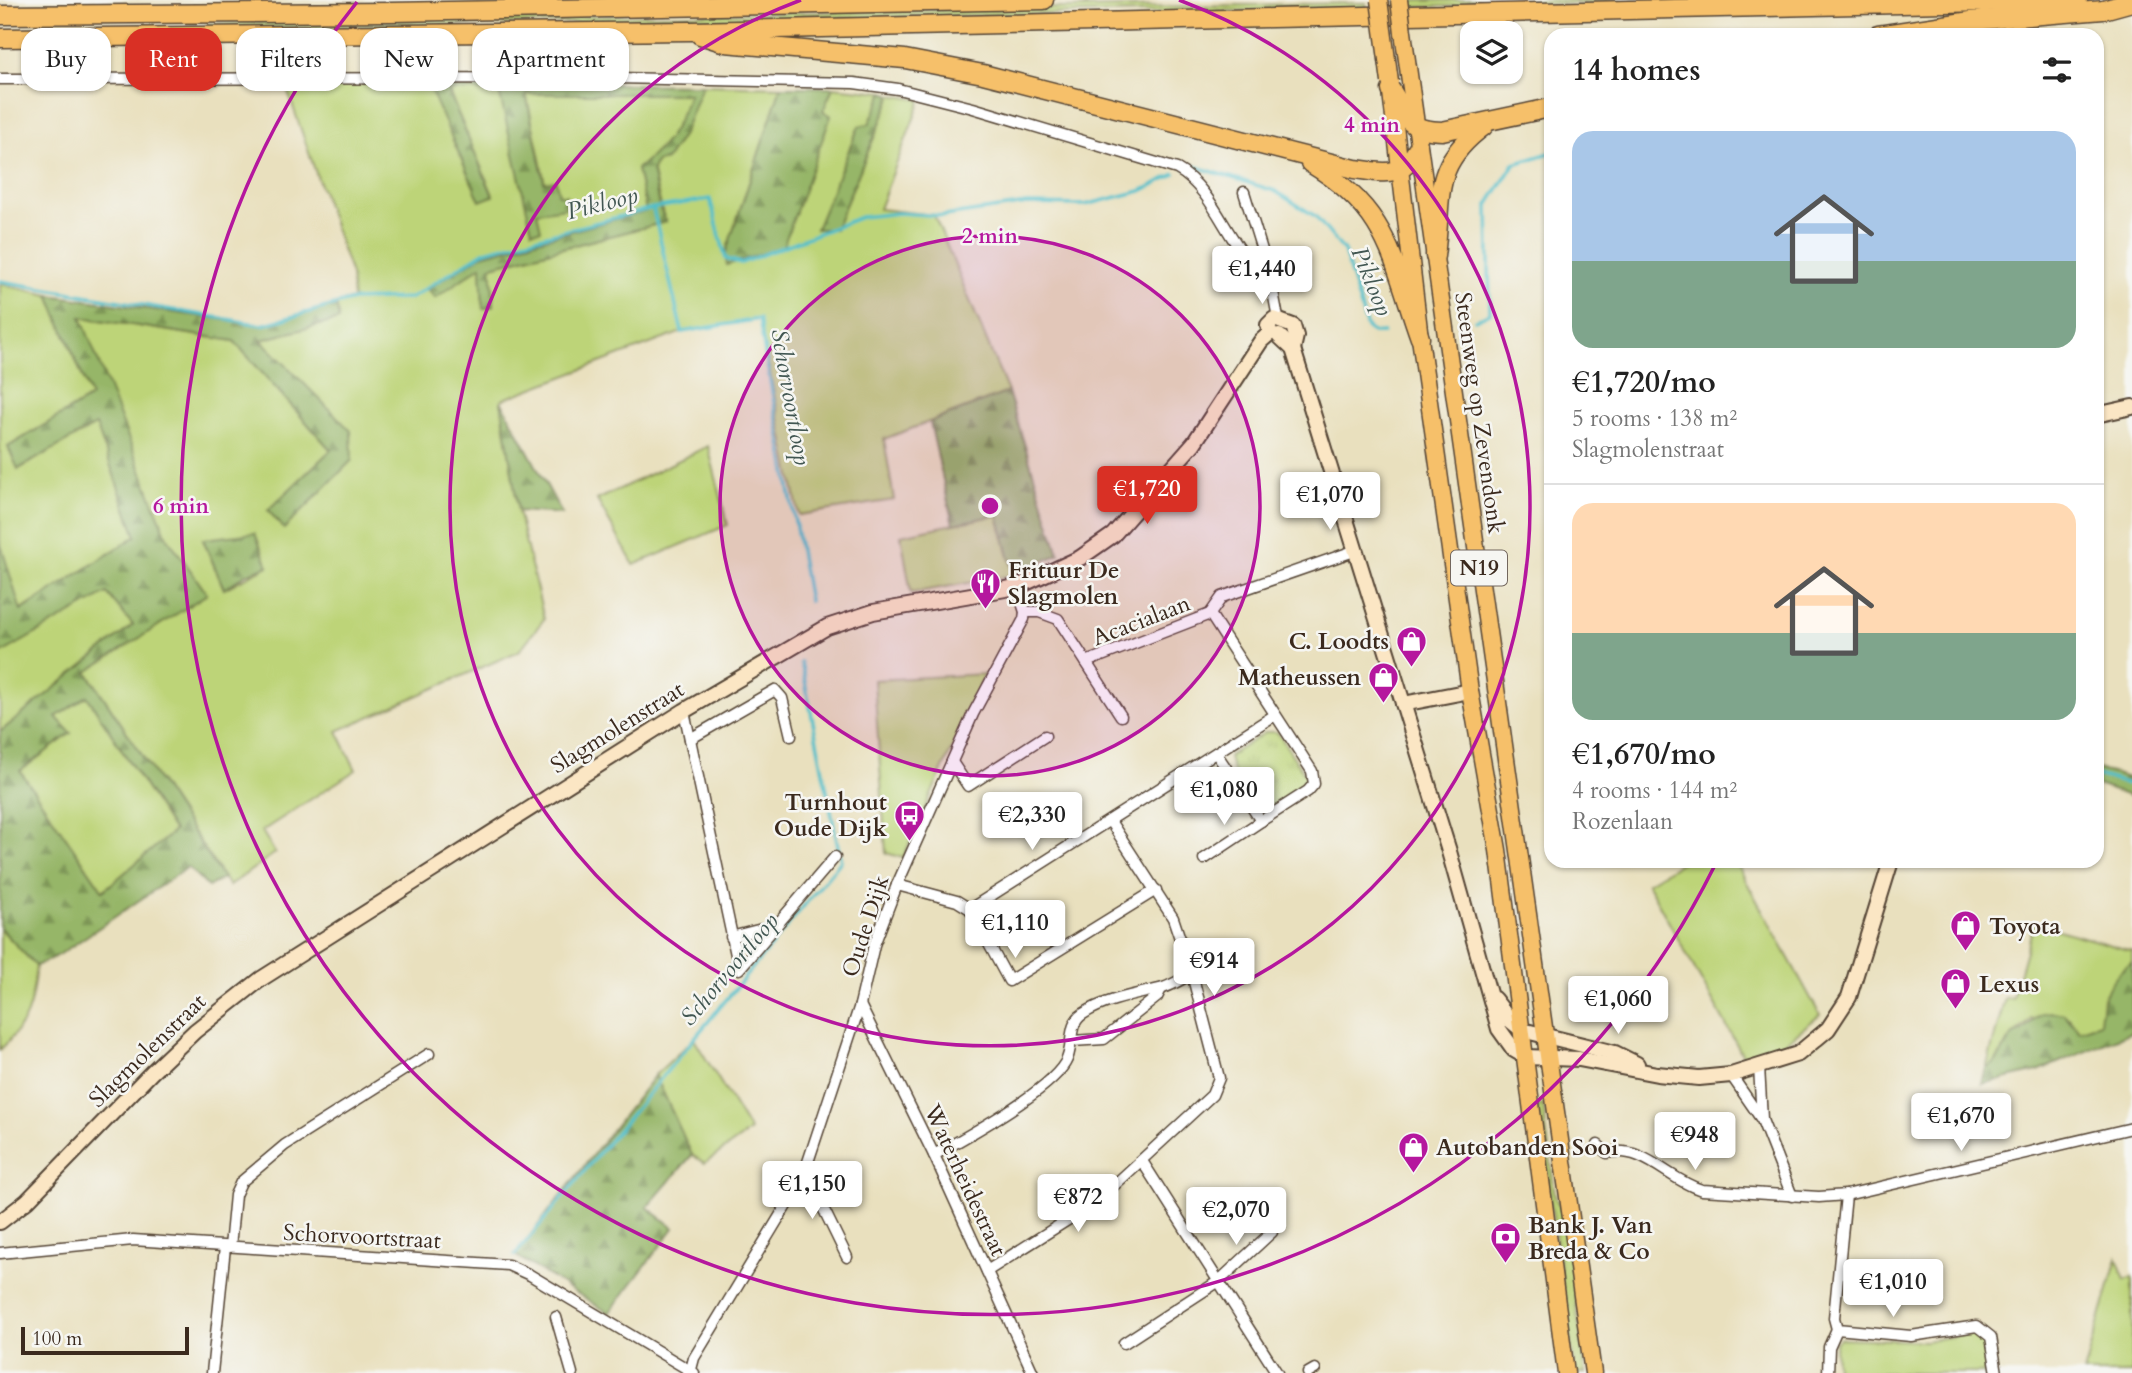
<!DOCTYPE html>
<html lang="en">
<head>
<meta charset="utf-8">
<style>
  :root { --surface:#fff; --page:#f2f2f2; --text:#222; --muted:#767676; --line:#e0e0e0; --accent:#d93025 }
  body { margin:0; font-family:Cardo,serif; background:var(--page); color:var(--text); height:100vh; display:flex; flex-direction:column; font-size:26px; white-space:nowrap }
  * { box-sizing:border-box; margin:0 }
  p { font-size:23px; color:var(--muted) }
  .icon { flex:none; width:38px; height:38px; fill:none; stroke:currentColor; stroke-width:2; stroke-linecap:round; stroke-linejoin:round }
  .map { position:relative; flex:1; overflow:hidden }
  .drawer { position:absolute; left:1544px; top:28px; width:560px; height:840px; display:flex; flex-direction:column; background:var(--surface); border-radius:21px; box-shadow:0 2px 5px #0004 }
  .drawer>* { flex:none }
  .hud { position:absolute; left:21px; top:28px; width:665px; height:63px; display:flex; gap:14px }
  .buttons { position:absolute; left:1460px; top:21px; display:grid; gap:14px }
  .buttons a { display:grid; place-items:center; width:63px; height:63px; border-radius:14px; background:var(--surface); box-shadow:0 2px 5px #0004; font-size:35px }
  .scale { position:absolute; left:21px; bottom:18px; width:168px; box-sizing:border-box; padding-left:7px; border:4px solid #3b2a1e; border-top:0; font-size:19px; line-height:24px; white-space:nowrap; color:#3b2a1e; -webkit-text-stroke:5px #f6f6f2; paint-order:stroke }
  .price { position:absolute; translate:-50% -60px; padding:0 16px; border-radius:7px; background:#fff; color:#222; font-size:23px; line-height:46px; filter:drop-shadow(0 2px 4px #0008) }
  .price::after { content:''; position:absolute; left:50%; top:42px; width:21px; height:16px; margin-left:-10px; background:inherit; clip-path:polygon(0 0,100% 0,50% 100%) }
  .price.current { background:var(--accent); color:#fff }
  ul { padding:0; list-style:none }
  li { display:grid; align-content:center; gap:14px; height:371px; padding:0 28px }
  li+li { border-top:2px solid var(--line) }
  li span { display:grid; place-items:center; height:217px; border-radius:21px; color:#555 }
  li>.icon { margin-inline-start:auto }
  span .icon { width:126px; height:126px; fill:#fffc; stroke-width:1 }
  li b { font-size:30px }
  h2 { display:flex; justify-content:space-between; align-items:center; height:84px; padding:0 28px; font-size:30px }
  .pill { padding:0 24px; border-radius:21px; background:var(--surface); box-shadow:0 2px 5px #0004; font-size:24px; line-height:63px }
  .pill.current { background:var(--accent); color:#fff }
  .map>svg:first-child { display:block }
  .green { fill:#bdd478; stroke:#7c7f4b; stroke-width:2; fill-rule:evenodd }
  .forest { fill:url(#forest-firs); stroke:#687043; stroke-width:2; fill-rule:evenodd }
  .park { fill:url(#park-tufts); stroke:#7c7f4b; stroke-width:2 }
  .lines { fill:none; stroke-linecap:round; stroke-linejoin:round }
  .stream { stroke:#52bfca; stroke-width:3.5 }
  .street-casing { stroke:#554536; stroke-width:13 }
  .secondary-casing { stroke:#554536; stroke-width:18 }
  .primary-casing { stroke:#554536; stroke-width:19 }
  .highway-casing { stroke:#554536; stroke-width:21 }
  .street { stroke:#fff; stroke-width:10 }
  .secondary { stroke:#fbe6c4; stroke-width:14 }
  .primary { stroke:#f6c06b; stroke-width:16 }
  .highway { stroke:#f6c06b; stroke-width:18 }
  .primary-bridge-casing { stroke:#554536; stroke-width:19; stroke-linecap:butt }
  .primary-bridge { stroke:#f6c06b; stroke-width:16 }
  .ring { fill:none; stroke:#b5179e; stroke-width:3.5 }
  .labels { text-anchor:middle; stroke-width:5; stroke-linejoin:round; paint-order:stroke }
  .shield { fill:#f6f6f2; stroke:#73675e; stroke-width:2 }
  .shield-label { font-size:21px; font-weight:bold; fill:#3b2a1e }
  .street-label { font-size:23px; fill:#3b2a1e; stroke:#f6f6f2 }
  .poi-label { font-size:23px; font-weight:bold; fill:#3b2a1e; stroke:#f6f6f2; text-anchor:start }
  .water-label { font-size:24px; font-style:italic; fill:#425752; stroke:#f6f6f2 }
  .centre { fill:#b5179e; stroke:#f6f6f2; stroke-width:3.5 }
  .ring-label { font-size:21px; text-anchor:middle; font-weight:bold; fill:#b5179e; stroke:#f6f6f2; stroke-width:5; stroke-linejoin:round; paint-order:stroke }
</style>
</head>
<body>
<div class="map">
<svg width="2132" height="1373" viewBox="0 0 2132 1373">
  <defs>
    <pattern id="forest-firs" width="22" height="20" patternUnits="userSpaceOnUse" patternTransform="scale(1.75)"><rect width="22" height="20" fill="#96b668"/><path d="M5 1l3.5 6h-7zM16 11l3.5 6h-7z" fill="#7c9455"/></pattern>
    <pattern id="park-tufts" width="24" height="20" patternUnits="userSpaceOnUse" patternTransform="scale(1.75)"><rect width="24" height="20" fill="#bdd478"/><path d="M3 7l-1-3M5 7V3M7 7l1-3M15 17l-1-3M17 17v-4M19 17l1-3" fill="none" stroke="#a3b667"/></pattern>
  </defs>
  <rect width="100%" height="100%" fill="#f6f6f2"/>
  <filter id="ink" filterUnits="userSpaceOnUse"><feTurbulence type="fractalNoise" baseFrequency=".0143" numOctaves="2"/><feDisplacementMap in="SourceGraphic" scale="14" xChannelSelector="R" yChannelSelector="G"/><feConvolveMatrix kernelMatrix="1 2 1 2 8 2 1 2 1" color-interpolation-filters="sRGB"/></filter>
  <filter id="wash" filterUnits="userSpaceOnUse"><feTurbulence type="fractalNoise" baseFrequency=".00686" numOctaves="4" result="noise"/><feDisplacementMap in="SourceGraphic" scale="28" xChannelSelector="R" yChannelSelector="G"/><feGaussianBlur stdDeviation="1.57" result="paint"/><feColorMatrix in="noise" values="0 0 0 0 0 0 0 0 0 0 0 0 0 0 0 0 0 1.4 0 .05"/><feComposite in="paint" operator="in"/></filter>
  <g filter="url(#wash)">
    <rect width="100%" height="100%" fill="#e9e0be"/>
    <g class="green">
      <path d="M1467 0H1721L1413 7 1412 1Z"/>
      <path d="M1366 3 1367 8 207 29 206 23Z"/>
      <path d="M427 82 493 195 448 90H499L533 231 536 211 566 195 559 196 545 183 526 93 689 94C676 132 668 143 637 169L646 211 482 255 428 289 435 298 481 266 483 309 494 306 491 266 665 222 652 169 656 162 666 160 683 134 702 85 781 87 725 255 830 115 822 112 833 87 884 92 869 124 835 229 892 95 921 100 879 209 934 215 1008 392 884 439 894 500 799 515 759 319 682 332 501 400 518 511 544 619 519 651 337 731 356 770 262 831 275 853 229 886 87 672 207 594 167 537 80 317 234 341 331 450 268 510 284 528 352 460 260 340 339 320 336 304 353 299 351 275 285 83ZM203 540 268 566 224 589Z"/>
      <path d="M0 284 49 295 91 397 8 447 19 469 96 424 136 536 20 611 0 542Z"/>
      <path d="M708 446 728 525 634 565 597 500Z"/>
      <path d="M998 515 1014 575 911 593 901 535Z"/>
      <path d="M108 592 133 626 0 732V654Z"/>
      <path d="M985 674 903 858 886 853 874 680Z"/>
      <path d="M87 696 174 832 103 891 20 771 70 733 56 717Z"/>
      <path d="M1683 861H1735L1820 1015 1783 1044 1746 1061 1647 883Z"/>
      <path d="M2034 923 2132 951V962L2103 997 2101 1023 2079 1031 2069 1018 2031 1019C2025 1027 2015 1032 2011 1038 2002 1051 2000 1060 1986 1069L2005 998 2012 999Z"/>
      <path d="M0 928 36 966C31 1006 30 1021 0 1050Z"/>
      <path d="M694 1039 750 1131 705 1163 692 1155 655 1075Z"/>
      <path d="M1543 1105 1555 1197 1563 1214 1586 1373H1575L1537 1106Z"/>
      <path d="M2117 1258 2125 1280 2132 1277V1373H2084Z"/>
      <path d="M1974 1333 1985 1340 1991 1373H1836L1835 1342 1841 1338 1925 1341Z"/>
    </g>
    <g class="forest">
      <path d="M427 82 702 85 683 134 666 160 657 162 652 169 659 206 666 222 491 266 494 306 483 309 481 266 435 298 427 289 482 255 646 211 637 169C668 143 676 132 689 94H526L544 182 556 181 559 195H566V208L537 212 541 230 532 231 499 91 448 90 493 196 480 201Z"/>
      <path d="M781 87H833L823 111 831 116 783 247 727 265 725 255Z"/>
      <path d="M884 92 892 95 835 229H816L859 126 869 124Z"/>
      <path d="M49 295 262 325 336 304 339 320 261 340 351 431 352 460 284 529 268 510 331 450 234 341 81 317 167 537 207 594 87 672 223 878 208 887 188 867 59 955 36 966 0 928V732L133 625 107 593 0 654V542L21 611 136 536 96 425 18 469 8 447 91 397ZM87 696 174 831 103 891 20 771 71 733 56 717Z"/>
      <path d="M1008 392 1059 554 1014 575 998 515 953 524 930 422Z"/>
      <path d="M501 401 562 514 518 511Z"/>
      <path d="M255 533 268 566 246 574 224 589 203 539Z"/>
      <path d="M2097 769 2132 779V797L2097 785Z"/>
      <path d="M2132 962V1032L2038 1071 1982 1084 1986 1069C2000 1060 2002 1051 2011 1038 2015 1032 2014 1036 2020 1032 2038 1021 2035 1007 2064 1014L2079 1031 2100 1023C2102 997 2109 977 2132 962Z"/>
      <path d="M655 1075 692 1155 647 1207 674 1228 609 1313 515 1255Z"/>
    </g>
    <path class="park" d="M1266 732H1277L1306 776 1304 788 1268 809C1251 803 1231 775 1229 756Z"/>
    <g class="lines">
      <g class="stream">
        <path d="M1185 168 1194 166 1275 191 1315 216 1344 251 1367 328 1374 333H1383"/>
        <path d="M653 209 682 332 759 319 809 601"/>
        <path d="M0 281 262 325 353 300 411 298 485 251 653 208 710 199 726 259 741 263 861 217 899 213 944 216 1027 204 1085 205 1141 191 1175 174"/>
        <path d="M1475 320 1490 313 1488 205 1514 164 1550 153"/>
        <path d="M2096 775 2132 785"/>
        <path d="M515 1255 841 861 801 662"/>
      </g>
    </g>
  </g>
  <g filter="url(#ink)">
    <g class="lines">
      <defs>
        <g id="street">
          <path d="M0 79 616 78 854 83 898 89 973 108 1177 169C1219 192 1232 262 1270 276"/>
          <path d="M1244 192 1270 276 1278 318"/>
          <path d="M1025 612H1039L1058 619 1121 716"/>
          <path d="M1210 614 1222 597 1354 551"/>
          <path d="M1086 662 1210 614 1312 771 1314 784 1308 791 1261 821 1216 753"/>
          <path d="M684 711 739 969 835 857"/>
          <path d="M690 739 775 690 782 698 791 736"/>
          <path d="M952 762 968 786 1045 736"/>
          <path d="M1204 859 1261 821"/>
          <path d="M897 885 957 901 970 909 1009 981 1156 890"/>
          <path d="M970 909 1275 715"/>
          <path d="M731 937 762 929"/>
          <path d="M860 1005 934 1155 1033 1373"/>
          <path d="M1072 1041 1104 1039 1157 997 1161 989"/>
          <path d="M1759 1067 1762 1119"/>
          <path d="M1731 1075 1762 1120 1792 1196"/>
          <path d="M1598 1145 1607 1153C1645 1145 1668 1180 1702 1190L1819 1197 1846 1195 2132 1128"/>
          <path d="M934 1155C966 1137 1048 1092 1065 1063 1075 1048 1066 1025 1083 1014 1106 999 1139 994 1163 988 1173 985 1183 978 1192 974"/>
          <path d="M1142 1161 1277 1373"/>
          <path d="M805 1171 847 1257"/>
          <path d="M1846 1195 1834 1318 1837 1329 1911 1336 1977 1326 1991 1337 1997 1373"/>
          <path d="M230 1247 235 1195 241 1182 285 1145 429 1054"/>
          <path d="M0 1253 133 1240 508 1265 530 1275 694 1373"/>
          <path d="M987 1271 1096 1202 1212 1095 1219 1078 1192 974 1173 918 1110 821"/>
          <path d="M556 1317 572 1373"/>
          <path d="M1124 1343 1219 1281 1272 1232"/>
          <path d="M212 1373 225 1247"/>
          <path d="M690 1373 694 1358 792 1196 805 1171 860 1005 874 945 897 885 973 714 1024 619 1025 612 1017 587"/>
          <path d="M1308 1373 1315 1369"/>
          <path d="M1828 1373 1829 1347 1837 1329"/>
        </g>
        <g id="secondary">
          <path d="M1270 333 1268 325 1274 319 1293 326 1296 336 1293 349"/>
          <path d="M1279 336 1293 349 1448 848 1499 1029 1514 1050 1526 1057 1579 1059 1657 1074 1699 1078 1731 1075 1798 1054 1828 1029 1849 997 1891 861"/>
          <path d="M2096 415 2132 407"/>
          <path d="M1403 704 1470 691"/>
          <path d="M1494 999 1511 1021 1522 1030 1615 1053 1637 1064"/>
          <path d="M0 1222 27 1201 152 1072 195 1031 261 979 684 711 827 627 873 612 1017 587 1080 558 1113 535 1194 443 1261 341 1270 333"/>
        </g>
        <g id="primary">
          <path d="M1403 32 1593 1373"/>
          <path d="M1391 92 1420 338 1470 691 1498 850 1566 1373"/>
        </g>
        <g id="highway">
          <path d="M0 15 391 12 1044 0"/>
          <path d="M700 35 725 43 905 59 983 74 1355 169C1386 173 1401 179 1418 148"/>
          <path d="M1878 35 1971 21 2103 10 2132 2"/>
          <path d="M0 38 691 31 2078 0"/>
          <path d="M1391 90C1410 118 1402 129 1442 131L1550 108"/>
          <path d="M1310 163C1390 211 1391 257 1420 338"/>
          <path d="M1435 256C1443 196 1430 166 1484 126"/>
        </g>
      </defs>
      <use href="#street" class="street-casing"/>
      <use href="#secondary" class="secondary-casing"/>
      <use href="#primary" class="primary-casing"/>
      <use href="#highway" class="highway-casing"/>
      <use href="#street" class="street"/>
      <use href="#secondary" class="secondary"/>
      <use href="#primary" class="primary"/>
      <use href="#highway" class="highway"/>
      <defs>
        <g id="primary-bridge">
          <path d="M1379 0 1390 82"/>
          <path d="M1399 0 1403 32"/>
        </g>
      </defs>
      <use href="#primary-bridge" class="primary-bridge-casing"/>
      <use href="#primary-bridge" class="primary-bridge"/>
    </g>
  </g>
  <circle cx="990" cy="506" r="270" fill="#b5179e" fill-opacity=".12"/>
  <g class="ring">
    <circle cx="990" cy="506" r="270"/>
    <path d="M1179 0A540 540 0 1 1 801 0"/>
    <path d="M1714 867A809 809 0 1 1 357 2"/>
  </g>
  <defs>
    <symbol id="restaurant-pin" viewBox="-11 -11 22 30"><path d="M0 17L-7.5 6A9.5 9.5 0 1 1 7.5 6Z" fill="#b5179e" stroke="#f6f6f2"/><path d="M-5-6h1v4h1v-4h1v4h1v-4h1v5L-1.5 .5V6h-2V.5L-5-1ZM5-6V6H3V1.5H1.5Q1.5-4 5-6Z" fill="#fff"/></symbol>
    <symbol id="shop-pin" viewBox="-11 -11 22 30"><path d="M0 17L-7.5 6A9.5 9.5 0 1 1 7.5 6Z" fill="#b5179e" stroke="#f6f6f2"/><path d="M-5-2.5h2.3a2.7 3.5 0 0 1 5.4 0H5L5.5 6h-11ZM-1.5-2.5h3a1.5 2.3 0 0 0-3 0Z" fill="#fff"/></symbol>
    <symbol id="bus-pin" viewBox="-11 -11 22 30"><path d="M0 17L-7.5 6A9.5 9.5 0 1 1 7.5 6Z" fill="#b5179e" stroke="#f6f6f2"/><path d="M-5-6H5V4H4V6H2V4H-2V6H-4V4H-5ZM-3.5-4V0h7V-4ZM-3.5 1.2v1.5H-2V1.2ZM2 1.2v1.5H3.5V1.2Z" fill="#fff"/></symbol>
    <symbol id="bank-pin" viewBox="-11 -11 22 30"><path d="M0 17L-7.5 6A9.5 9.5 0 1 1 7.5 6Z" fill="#b5179e" stroke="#f6f6f2"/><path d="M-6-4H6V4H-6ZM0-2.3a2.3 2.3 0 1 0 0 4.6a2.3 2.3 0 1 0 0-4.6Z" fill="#fff"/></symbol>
  </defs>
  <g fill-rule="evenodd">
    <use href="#restaurant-pin" x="968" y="566" width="35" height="47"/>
    <use href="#shop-pin" x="1394" y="624" width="35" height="47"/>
    <use href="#shop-pin" x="1366" y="660" width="35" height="47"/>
    <use href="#bus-pin" x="892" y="798" width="35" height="47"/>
    <use href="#shop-pin" x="1948" y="908" width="35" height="47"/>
    <use href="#shop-pin" x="1938" y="966" width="35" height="47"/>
    <use href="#shop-pin" x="1396" y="1130" width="35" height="47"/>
    <use href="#bank-pin" x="1488" y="1220" width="35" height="47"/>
  </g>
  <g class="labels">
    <rect class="shield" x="1451" y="550.5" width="56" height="35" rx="5"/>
    <g class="shield-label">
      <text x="1479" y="575">N19</text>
    </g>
    <g class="street-label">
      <text transform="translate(1480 413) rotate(82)" y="8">Steenweg op Zevendonk</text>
      <text transform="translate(1141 620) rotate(-21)" y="8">Acacialaan</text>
      <text transform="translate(617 727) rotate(-32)" y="8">Slagmolenstraat</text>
      <text transform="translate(865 926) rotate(-72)" y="8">Oude Dijk</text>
      <text transform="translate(147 1050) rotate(-44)" y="8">Slagmolenstraat</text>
      <text transform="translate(966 1180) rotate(65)" y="8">Waterheidestraat</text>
      <text transform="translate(362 1236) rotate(3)" y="8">Schorvoortstraat</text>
    </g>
    <g class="poi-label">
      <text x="1008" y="578">Frituur De<tspan x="1008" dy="26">Slagmolen</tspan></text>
      <text x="1389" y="649" text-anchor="end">C. Loodts</text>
      <text x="1361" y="685" text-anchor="end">Matheussen</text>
      <text x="887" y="810" text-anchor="end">Turnhout<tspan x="887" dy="26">Oude Dijk</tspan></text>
      <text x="1989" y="934">Toyota</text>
      <text x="1979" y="992">Lexus</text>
      <text x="1436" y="1155">Autobanden Sooi</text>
      <text x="1528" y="1233">Bank J. Van<tspan x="1528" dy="26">Breda &amp; Co</tspan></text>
    </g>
    <g class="water-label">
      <text transform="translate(602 203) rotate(-14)" y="8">Pikloop</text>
      <text transform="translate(1372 281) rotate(68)" y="8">Pikloop</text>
      <text transform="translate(791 397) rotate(80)" y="8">Schorvoortloop</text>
      <text transform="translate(729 969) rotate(-50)" y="8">Schorvoortloop</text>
    </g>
  </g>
  <circle cx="990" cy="506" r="10" class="centre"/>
  <g class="ring-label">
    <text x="1372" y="132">4 min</text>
    <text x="990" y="243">2 min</text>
    <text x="181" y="513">6 min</text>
  </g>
</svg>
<div class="buttons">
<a><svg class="icon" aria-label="layers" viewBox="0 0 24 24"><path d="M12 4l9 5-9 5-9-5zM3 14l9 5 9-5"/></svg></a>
</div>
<div class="scale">100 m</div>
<b class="price" style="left:1262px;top:306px">€1,440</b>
<b class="price current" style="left:1147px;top:526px">€1,720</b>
<b class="price" style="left:1330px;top:532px">€1,070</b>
<b class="price" style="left:1224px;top:827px">€1,080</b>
<b class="price" style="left:1032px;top:852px">€2,330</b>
<b class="price" style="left:1015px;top:960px">€1,110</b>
<b class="price" style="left:1214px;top:998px">€914</b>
<b class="price" style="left:1618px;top:1036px">€1,060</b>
<b class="price" style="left:1961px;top:1153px">€1,670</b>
<b class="price" style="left:1695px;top:1172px">€948</b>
<b class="price" style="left:812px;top:1221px">€1,150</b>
<b class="price" style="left:1078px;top:1234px">€872</b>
<b class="price" style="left:1236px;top:1247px">€2,070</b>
<b class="price" style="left:1893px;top:1319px">€1,010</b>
<div class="hud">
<a class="pill">Buy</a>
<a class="pill current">Rent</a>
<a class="pill">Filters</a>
<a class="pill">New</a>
<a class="pill">Apartment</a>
</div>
<section class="drawer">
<h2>14 homes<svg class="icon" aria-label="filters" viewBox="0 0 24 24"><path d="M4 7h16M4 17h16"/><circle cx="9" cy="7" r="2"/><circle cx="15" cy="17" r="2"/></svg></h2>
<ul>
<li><span style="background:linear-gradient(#a9c7e8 60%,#7fa58c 0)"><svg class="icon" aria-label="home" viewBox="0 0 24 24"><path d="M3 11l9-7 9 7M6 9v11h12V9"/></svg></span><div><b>€1,720/mo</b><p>5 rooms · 138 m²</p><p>Slagmolenstraat</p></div></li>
<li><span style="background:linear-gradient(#ffd9b3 60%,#7fa58c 0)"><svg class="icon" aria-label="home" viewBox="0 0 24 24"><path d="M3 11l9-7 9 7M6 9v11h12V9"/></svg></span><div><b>€1,670/mo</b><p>4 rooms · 144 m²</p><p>Rozenlaan</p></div></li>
</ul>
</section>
</div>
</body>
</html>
